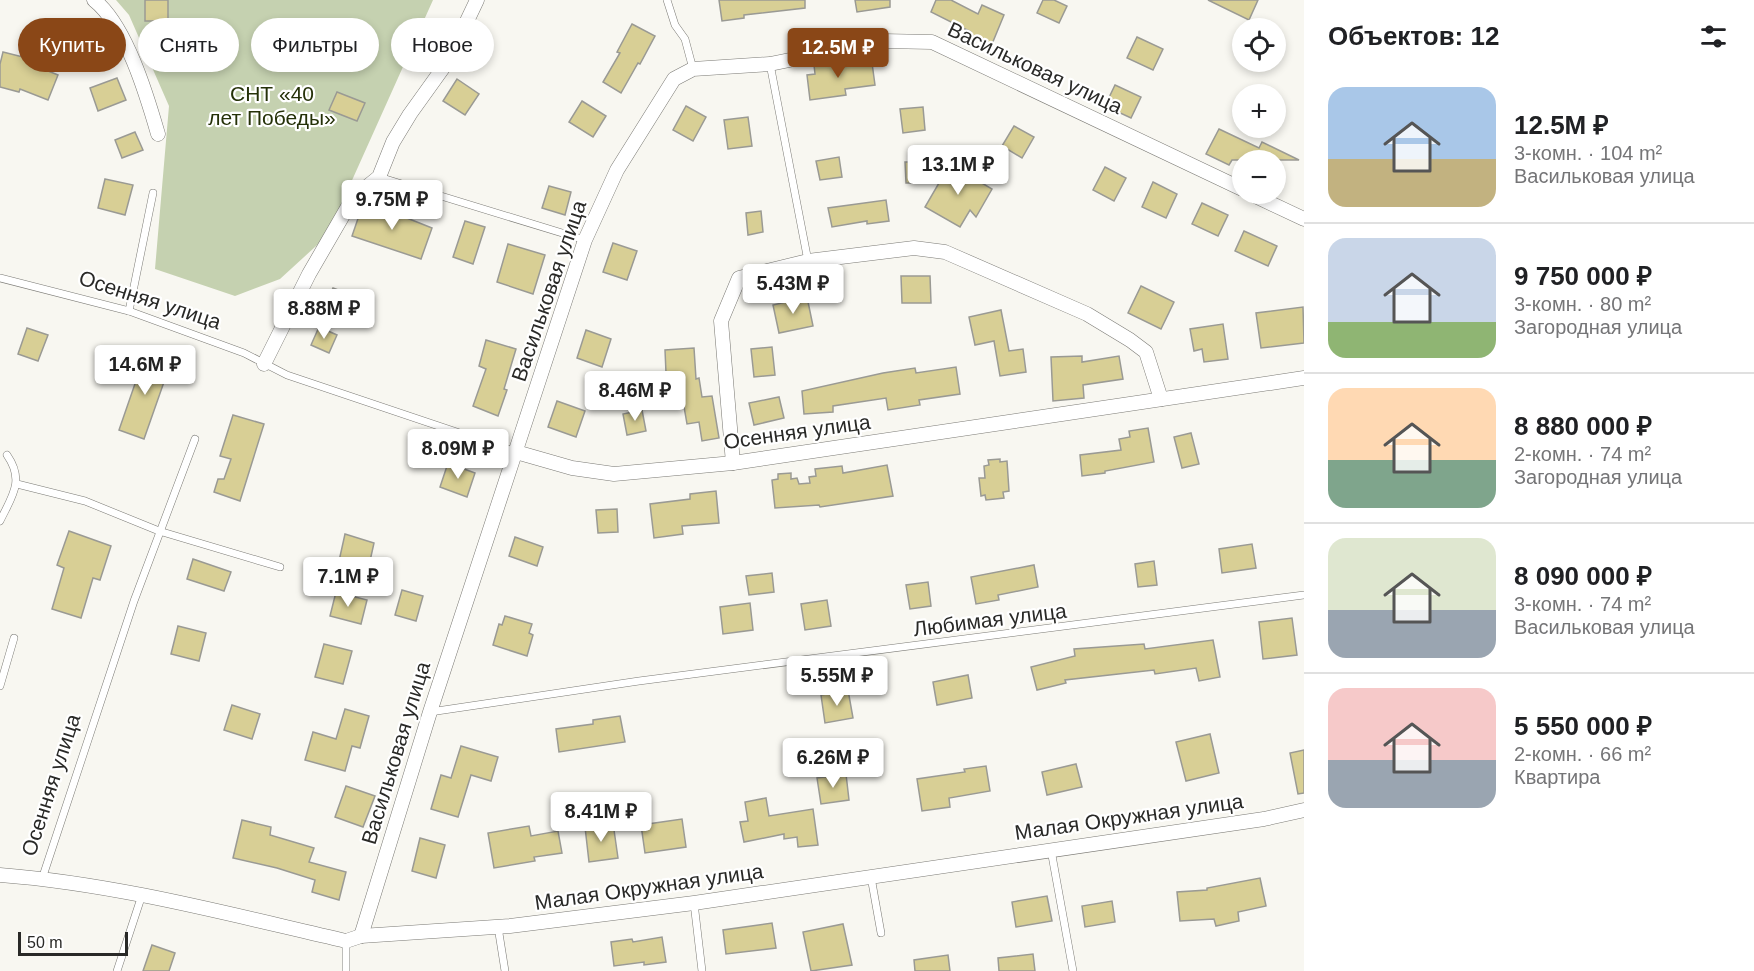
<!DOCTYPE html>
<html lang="ru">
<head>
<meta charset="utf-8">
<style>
  :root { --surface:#fff; --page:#f2f2f2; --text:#202124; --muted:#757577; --line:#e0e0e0; --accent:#8a4717 }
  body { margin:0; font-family:Arial,sans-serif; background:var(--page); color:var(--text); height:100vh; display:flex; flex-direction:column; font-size:22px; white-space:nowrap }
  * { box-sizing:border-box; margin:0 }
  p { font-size:20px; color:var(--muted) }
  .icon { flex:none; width:33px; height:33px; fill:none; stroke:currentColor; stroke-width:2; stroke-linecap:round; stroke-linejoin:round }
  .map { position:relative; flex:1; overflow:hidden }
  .details { display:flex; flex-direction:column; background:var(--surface); width:450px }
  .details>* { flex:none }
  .top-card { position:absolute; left:18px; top:18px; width:570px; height:54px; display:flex; gap:12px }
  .buttons { position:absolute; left:1232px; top:18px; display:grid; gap:12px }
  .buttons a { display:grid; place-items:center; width:54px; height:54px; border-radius:50%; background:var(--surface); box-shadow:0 3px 9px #0003; font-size:30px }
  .scale { position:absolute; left:18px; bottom:15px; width:110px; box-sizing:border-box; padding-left:6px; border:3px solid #292927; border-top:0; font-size:16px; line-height:21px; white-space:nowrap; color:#292927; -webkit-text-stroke:4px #fff; paint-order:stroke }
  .price { position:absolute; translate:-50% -51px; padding:0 14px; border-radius:6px; background:#fff; color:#222; font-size:20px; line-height:39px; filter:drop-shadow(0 2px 3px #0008) }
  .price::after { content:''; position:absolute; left:50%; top:36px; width:18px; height:14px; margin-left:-9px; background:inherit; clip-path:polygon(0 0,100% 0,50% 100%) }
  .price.on { background:var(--accent); color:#fff }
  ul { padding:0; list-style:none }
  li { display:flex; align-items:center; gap:18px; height:150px; padding:0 24px }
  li+li { border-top:2px solid var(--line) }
  li span { display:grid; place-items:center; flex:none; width:168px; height:120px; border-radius:18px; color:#555 }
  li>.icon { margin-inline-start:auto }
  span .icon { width:72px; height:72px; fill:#fffc; stroke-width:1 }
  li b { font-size:26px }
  h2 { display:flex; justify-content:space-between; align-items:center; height:72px; padding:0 24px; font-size:26px }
  .pill { padding:0 21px; border-radius:27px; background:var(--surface); box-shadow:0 3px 9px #0003; font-size:21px; line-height:54px }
  .pill.on { background:var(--accent); color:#fff }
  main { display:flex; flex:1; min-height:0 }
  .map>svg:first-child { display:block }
  .green { fill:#c5d1b0 }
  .building { fill:#d8cf95; stroke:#9a9a94; stroke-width:1.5 }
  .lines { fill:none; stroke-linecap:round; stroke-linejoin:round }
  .service-casing { stroke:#7b7a75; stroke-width:8 }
  .minor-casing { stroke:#7b7a75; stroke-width:15 }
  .service { stroke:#fff; stroke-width:7 }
  .minor { stroke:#fff; stroke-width:14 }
  .labels { text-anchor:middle; stroke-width:4.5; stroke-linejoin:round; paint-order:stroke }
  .street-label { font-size:21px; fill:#292927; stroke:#fff }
  .park-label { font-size:21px; fill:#253108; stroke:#fff }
</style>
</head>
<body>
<main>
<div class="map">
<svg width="1304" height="971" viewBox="0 0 1304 971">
  <rect width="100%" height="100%" fill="#f8f7f1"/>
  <path class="green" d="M116 0H433L327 236 280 279 235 296 155 269 169 106 129 15Z"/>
  <g class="building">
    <rect x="145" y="0" width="23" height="21"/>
    <path d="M719 0H805V8L744 15V18L722 21Z"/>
    <path d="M855 0H890V7L857 12Z"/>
    <path d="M936 0H951L978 14 982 5 1004 15 992 44 970 35 971 32 931 12Z"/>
    <path d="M1043 0H1054L1067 6 1059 23 1037 13Z"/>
    <path d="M1208 0H1258L1249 20Z"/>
    <path d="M632 24 655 36 640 64 638 63 621 93 603 82 620 53 617 52Z"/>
    <path d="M1137 37 1163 49 1153 70 1127 58Z"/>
    <path d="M3 52 27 58 26 62 58 75 48 100 20 89 19 92 0 87V64Z"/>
    <path d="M842 62V67L872 63 875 85 845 89 846 95 810 100 807 75 815 74 814 65Z"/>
    <path d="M117 78 126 100 98 111 90 88Z"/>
    <path d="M457 79 479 94 465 115 443 101Z"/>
    <path d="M1115 85 1141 97 1131 118 1105 106Z"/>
    <path d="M337 92 365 103 357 121 329 110Z"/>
    <path d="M582 101 606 116 593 137 569 122Z"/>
    <path d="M686 106 706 117 693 141 673 130Z"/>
    <path d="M923 107 925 130 903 133 900 109Z"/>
    <path d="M748 117 752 146 728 149 724 120Z"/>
    <path d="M1014 126 1034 137 1022 158 1002 146Z"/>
    <path d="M1219 129 1259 148 1262 142 1299 160H1232L1229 165 1206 154Z"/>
    <path d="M135 132 143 150 122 158 115 140Z"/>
    <path d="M839 157 842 177 820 180 816 161Z"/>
    <path d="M905 162H930V183H906Z"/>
    <path d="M950 164 992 189 976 217 970 210 960 227 925 207Z"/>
    <path d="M1105 167 1126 178 1114 201 1093 190Z"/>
    <path d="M105 179 133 185 125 215 98 208Z"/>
    <path d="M1153 182 1177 194 1166 218 1142 207Z"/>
    <path d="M549 186 571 192 565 215 542 208Z"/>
    <path d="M886 200 889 221 867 224V221L832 227 828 208Z"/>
    <path d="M364 201 432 228 421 259 352 236Z"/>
    <path d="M1202 203 1228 215 1218 236 1192 224Z"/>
    <path d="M761 211 763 232 748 235 746 213Z"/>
    <path d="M465 221 485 227 473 264 453 257Z"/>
    <path d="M1244 231 1277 246 1268 266 1235 251Z"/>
    <path d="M613 243 637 251 627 280 603 272Z"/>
    <path d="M508 244 545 255 533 294 497 282Z"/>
    <path d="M901 276H930L931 303H902Z"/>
    <path d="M1141 286 1174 302 1161 329 1128 313Z"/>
    <path d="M333 288 351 295 343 313 326 305Z"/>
    <path d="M807 297 813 326 779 333 773 305Z"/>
    <path d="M1303 307 1304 343 1261 348 1256 313Z"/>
    <path d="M1001 310 1009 351 1023 349 1026 372 1000 376 994 341 975 345 969 317Z"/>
    <path d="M1223 324 1228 359 1204 362 1202 349 1194 351 1190 329Z"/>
    <path d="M319 327 337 335 329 353 311 345Z"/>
    <path d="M27 328 48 335 38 361 18 354Z"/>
    <path d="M586 330 611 339 602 367 577 358Z"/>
    <path d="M486 340 516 349 504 389 507 390 498 416 473 406 486 369 479 366Z"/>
    <path d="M772 347 775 375 754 377 751 349Z"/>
    <path d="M694 348 696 379 699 378 702 397 712 396 719 438 702 441 699 422 687 424 678 372 666 373 665 350Z"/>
    <path d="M146 352 171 362 144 439 119 430Z"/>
    <path d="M1082 356V362L1119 356 1123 379 1083 385 1084 398 1053 401 1051 357Z"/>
    <path d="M956 367 960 394 919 400 920 405 888 410 886 398 833 406V412L804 414 802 391 883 373 915 368 916 373Z"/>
    <path d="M779 397 784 418 754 425 749 403Z"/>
    <path d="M557 401 585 411 576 437 548 427Z"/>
    <path d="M642 410 646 431 627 435 623 414Z"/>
    <path d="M233 415 264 424 240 501 214 492 218 479H224L231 459 220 456Z"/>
    <path d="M1148 428 1154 462 1105 471V473L1082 476 1080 455 1121 450 1119 439 1130 437 1129 431Z"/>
    <path d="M1191 433 1199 464 1182 468 1174 437Z"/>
    <path d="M1000 459V462L1007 461 1009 491 1003 492 1004 498 986 500 985 495 981 496 979 478H985L984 466 989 465 988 460Z"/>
    <path d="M448 463 475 473 467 497 440 487Z"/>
    <path d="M887 465 893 496 820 507 819 505 775 508 772 480 778 479V474L791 473V479L797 478 799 484 810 483 809 477 816 476 815 469 842 466 843 473Z"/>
    <path d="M716 491 719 523 682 526 683 534 654 538 650 504 690 499V494Z"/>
    <path d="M617 509 618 532 598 533 596 510Z"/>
    <path d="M69 531 111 546 100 580 93 578 81 618 52 609 64 568 57 565Z"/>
    <path d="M345 534 374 543 368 570 339 561Z"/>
    <path d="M515 537 543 547 537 566 509 556Z"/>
    <path d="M1252 544 1256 568 1222 573 1219 549Z"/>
    <path d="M193 559 231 572 224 591 187 579Z"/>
    <path d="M1154 561 1157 585 1138 587 1135 564Z"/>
    <path d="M1034 565 1038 587 998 595 999 600 976 604 971 577Z"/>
    <path d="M772 573 774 592 749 595 746 576Z"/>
    <path d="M928 582 931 606 910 609 906 585Z"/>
    <path d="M402 590 423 596 416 621 395 615Z"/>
    <path d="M336 592 367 600 361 624 330 616Z"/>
    <path d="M827 600 831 626 805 630 801 604Z"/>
    <path d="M750 603 753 630 723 634 720 607Z"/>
    <path d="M505 616 532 624 529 633 533 635 527 656 493 645 499 624 502 625Z"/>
    <path d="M1292 618 1297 655 1263 659 1259 622Z"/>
    <path d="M178 626 206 633 199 661 171 654Z"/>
    <path d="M1213 640 1220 677 1199 681 1196 668 1155 674 1154 670 1065 680 1066 683 1037 690 1031 667 1075 656 1074 649 1144 644 1145 649Z"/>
    <path d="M324 644 352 651 343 684 315 677Z"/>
    <path d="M968 675 972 698 937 705 933 682Z"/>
    <path d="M848 690 853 718 825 723 821 695Z"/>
    <path d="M232 705 260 714 252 739 224 730Z"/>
    <path d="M345 709 369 716 360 748 352 746 345 771 305 760 313 732 336 739Z"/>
    <path d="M620 716 625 742 559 752 556 729 593 724V720Z"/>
    <path d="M1210 734 1219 773 1186 781 1176 742Z"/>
    <path d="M461 746 498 757 491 781 471 775 458 817 431 809 441 775 451 778Z"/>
    <path d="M1304 750V793L1298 794 1290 753Z"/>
    <path d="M1076 764 1082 787 1047 795 1042 772Z"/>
    <path d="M986 766 990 791 949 798 950 807 922 811 917 779 965 772 964 769Z"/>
    <path d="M846 774 849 800 821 804 817 778Z"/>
    <path d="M346 786 375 796 363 827 335 817Z"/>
    <path d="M766 798 769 816 813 809 818 845 798 847 797 837 784 839V834L744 842 740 822 748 821 745 802Z"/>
    <path d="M682 819 686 847 645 853 641 825Z"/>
    <path d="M242 820 271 827 270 835 314 848 309 862 346 872 339 900 312 892 315 880 277 868 233 858Z"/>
    <path d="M613 823 618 858 589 862 585 827Z"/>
    <path d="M529 826 531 836 558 831 562 853 534 857 535 861 494 868 488 833Z"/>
    <path d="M420 838 445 845 436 878 412 871Z"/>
    <path d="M1260 878 1266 906 1238 912 1239 921 1216 926 1214 919 1180 921 1177 892 1207 890V888Z"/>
    <path d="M1047 896 1052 921 1016 927 1012 902Z"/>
    <path d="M1112 901 1115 922 1085 927 1082 906Z"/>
    <path d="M772 923 776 948 726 954 723 930Z"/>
    <path d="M843 924 852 965 811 971 803 932Z"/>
    <path d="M662 937 666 962 644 965V962L614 966 611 942 632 939 633 942Z"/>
    <path d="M152 945 175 953 169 971H143Z"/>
    <path d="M1033 954 1035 971H999L998 958Z"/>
    <path d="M948 955 950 971H915L914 960Z"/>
  </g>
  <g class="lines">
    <defs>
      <g id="service">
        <path d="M667 0 675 25 685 39 693 69"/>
        <path d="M770 64 808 261"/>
        <path d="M379 177 585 240"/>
        <path d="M0 278 129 311 244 353 287 375 516 452"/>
        <path d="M129 311 153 193"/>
        <path d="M17 484 85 501 159 531 280 567"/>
        <path d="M0 521C12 496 25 481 7 455"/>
        <path d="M0 686 14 638"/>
        <path d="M430 712 639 681 1304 595"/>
        <path d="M1051 850 1073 971"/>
        <path d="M871 877 881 933"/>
        <path d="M42 879 134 601 195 439"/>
        <path d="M694 903 702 971"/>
        <path d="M498 927 505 971"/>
        <path d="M346 941V971"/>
        <path d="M117 971 142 895"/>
      </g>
      <g id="minor">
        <path d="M94 0C126 25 147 96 158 134"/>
        <path d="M1251 194 1304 219"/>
        <path d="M264 364 309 274 353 198 379 177 393 142 410 114 448 61 477 0"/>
        <path d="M516 452 572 468 614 474 733 463 1304 378"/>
        <path d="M733 463 721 321 739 278 808 261 914 248 945 252 1087 314 1130 340 1146 352 1161 399"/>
        <path d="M0 875C117 884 232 915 346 941L361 936 510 926 694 903 1264 819 1304 810"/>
        <path d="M361 936 430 712 585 240 617 170 674 79 693 69 770 64 883 41 932 42 1242 189"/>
      </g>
    </defs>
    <use href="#service" class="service-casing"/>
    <use href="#minor" class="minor-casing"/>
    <use href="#service" class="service"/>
    <use href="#minor" class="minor"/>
  </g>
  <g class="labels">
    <g class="street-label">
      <text transform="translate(1035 68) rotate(25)" y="7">Васильковая улица</text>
      <text transform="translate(549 291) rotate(-71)" y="7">Васильковая улица</text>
      <text transform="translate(150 300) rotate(18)" y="7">Осенняя улица</text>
      <text transform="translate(797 432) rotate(-8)" y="7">Осенняя улица</text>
      <text transform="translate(990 620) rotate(-7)" y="7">Любимая улица</text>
      <text transform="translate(396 753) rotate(-73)" y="7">Васильковая улица</text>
      <text transform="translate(51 785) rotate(-72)" y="7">Осенняя улица</text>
      <text transform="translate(1129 817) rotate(-8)" y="7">Малая Окружная улица</text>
      <text transform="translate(649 887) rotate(-8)" y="7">Малая Окружная улица</text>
    </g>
    <g class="park-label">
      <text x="272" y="101">СНТ «40<tspan x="272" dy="24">лет Победы»</tspan></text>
    </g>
  </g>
</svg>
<div class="buttons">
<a><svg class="icon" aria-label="locate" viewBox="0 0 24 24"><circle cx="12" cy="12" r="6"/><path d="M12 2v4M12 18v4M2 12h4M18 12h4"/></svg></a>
<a>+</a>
<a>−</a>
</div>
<div class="scale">50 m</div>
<b class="price on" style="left:838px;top:79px">12.5M ₽</b>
<b class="price" style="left:958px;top:196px">13.1M ₽</b>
<b class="price" style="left:392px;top:231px">9.75M ₽</b>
<b class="price" style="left:793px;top:315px">5.43M ₽</b>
<b class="price" style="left:324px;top:340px">8.88M ₽</b>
<b class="price" style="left:145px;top:396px">14.6M ₽</b>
<b class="price" style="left:635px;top:422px">8.46M ₽</b>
<b class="price" style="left:458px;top:480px">8.09M ₽</b>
<b class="price" style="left:348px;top:608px">7.1M ₽</b>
<b class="price" style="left:837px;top:707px">5.55M ₽</b>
<b class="price" style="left:833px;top:789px">6.26M ₽</b>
<b class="price" style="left:601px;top:843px">8.41M ₽</b>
<div class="top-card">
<a class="pill on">Купить</a>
<a class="pill">Снять</a>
<a class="pill">Фильтры</a>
<a class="pill">Новое</a>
</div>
</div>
<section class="details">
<h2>Объектов: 12<svg class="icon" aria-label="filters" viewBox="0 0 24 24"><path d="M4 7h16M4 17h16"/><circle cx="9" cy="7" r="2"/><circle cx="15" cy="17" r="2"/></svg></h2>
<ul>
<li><span style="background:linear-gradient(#a9c7e8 60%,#c2b280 0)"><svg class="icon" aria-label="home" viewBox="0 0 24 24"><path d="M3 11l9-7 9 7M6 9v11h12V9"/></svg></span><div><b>12.5M ₽</b><p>3-комн. · 104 m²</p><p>Васильковая улица</p></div></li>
<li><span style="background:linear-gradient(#c9d6e8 70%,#8fb573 0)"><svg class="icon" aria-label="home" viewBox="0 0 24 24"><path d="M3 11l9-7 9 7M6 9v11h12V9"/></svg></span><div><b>9 750 000 ₽</b><p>3-комн. · 80 m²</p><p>Загородная улица</p></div></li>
<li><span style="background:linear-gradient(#ffd9b3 60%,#7fa58c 0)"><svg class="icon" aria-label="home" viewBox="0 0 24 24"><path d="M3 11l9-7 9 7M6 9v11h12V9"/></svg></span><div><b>8 880 000 ₽</b><p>2-комн. · 74 m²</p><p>Загородная улица</p></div></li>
<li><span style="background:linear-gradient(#dfe7d0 60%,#9aa5b1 0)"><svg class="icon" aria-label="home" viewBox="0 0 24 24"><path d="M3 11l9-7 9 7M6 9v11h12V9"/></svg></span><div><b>8 090 000 ₽</b><p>3-комн. · 74 m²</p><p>Васильковая улица</p></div></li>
<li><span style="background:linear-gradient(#f6c9c9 60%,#9aa5b1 0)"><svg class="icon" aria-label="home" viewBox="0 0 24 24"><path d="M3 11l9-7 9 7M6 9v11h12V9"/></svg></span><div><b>5 550 000 ₽</b><p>2-комн. · 66 m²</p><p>Квартира</p></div></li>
</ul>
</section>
</main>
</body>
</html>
